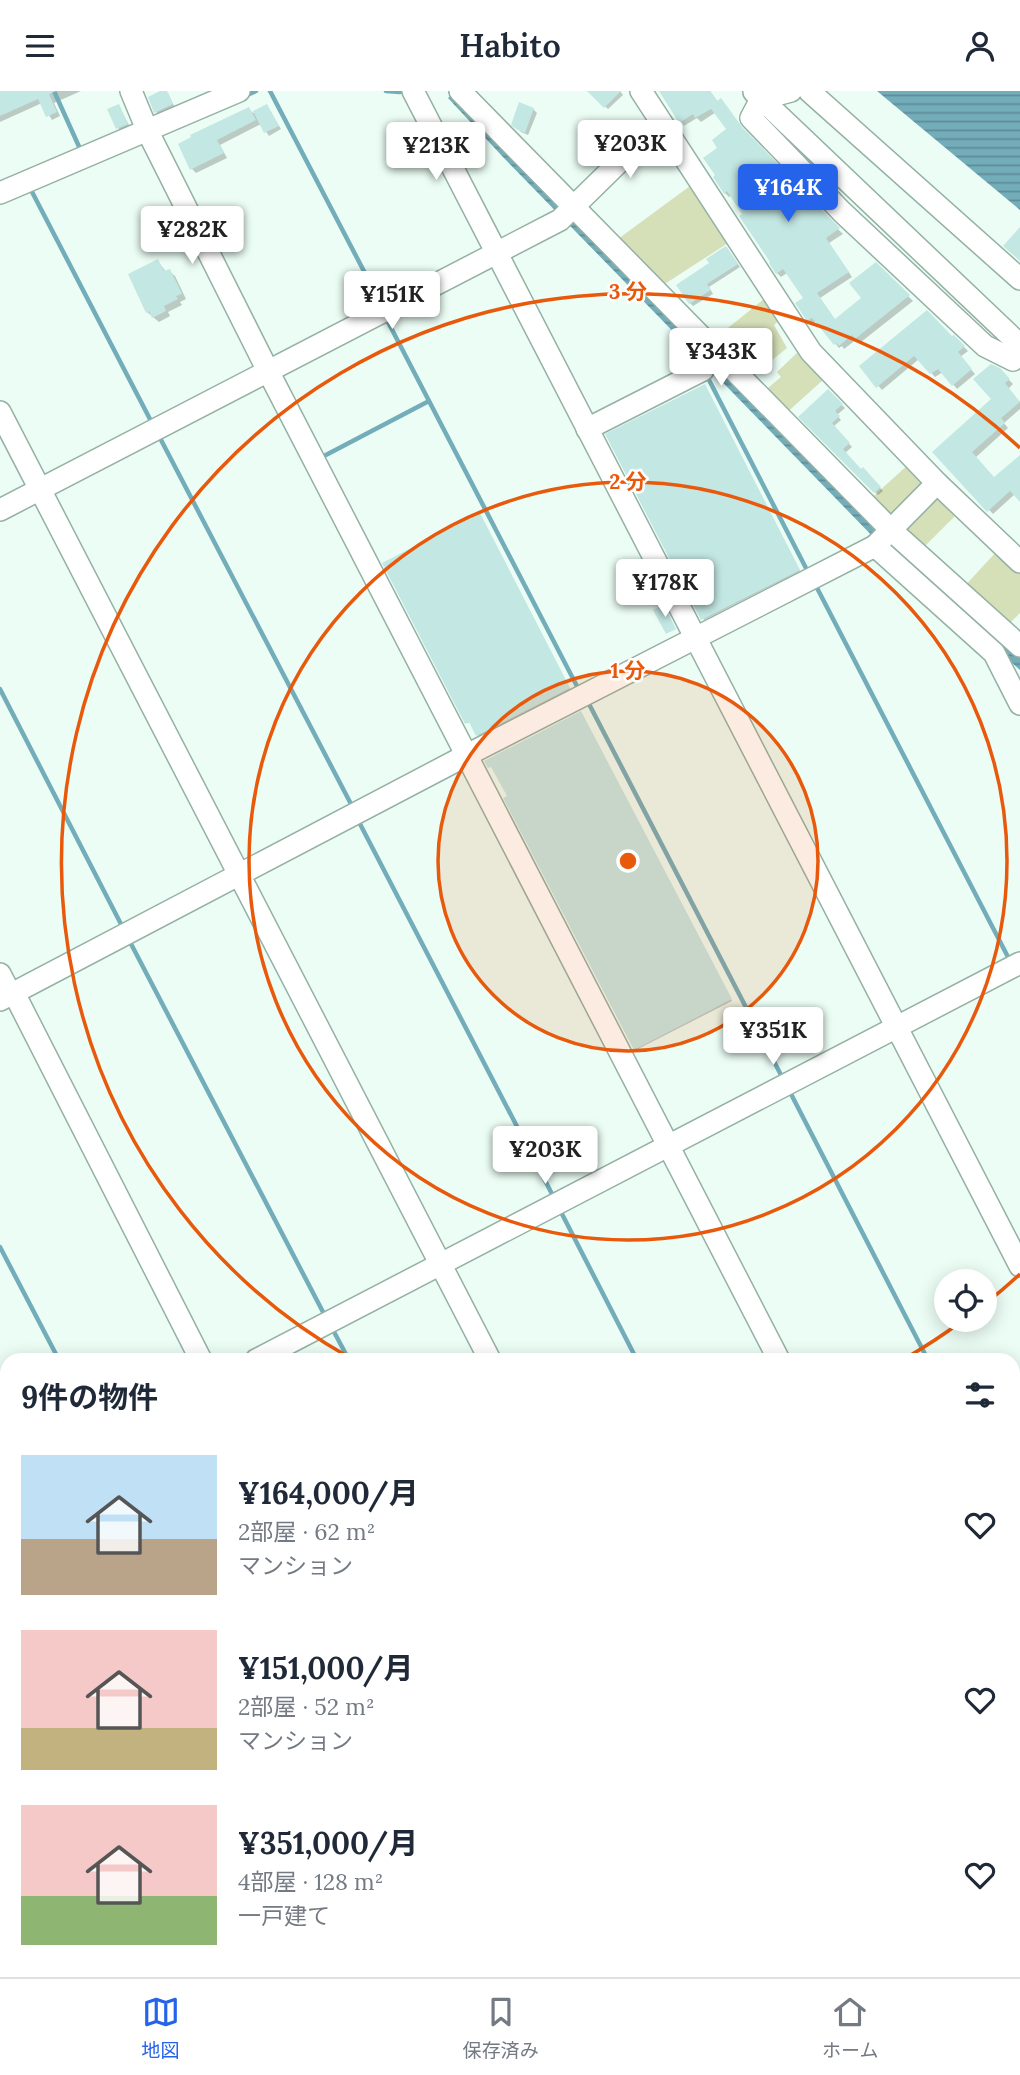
<!DOCTYPE html>
<html lang="ja">
<head>
<meta charset="utf-8">
<style>
  :root { --surface:#fff; --page:#f6f6f7; --text:#1f2937; --muted:#747a83; --line:#e0e1e3; --accent:#2563eb }
  body { margin:0; font-family:Lora,"Noto Sans JP",serif; background:var(--page); color:var(--text); height:100vh; display:flex; flex-direction:column; font-size:26px; white-space:nowrap }
  * { box-sizing:border-box; margin:0 }
  p { font-size:23px; color:var(--muted) }
  .icon { flex:none; width:38px; height:38px; fill:none; stroke:currentColor; stroke-width:2; stroke-linecap:round; stroke-linejoin:round }
  .map { position:relative; flex:1; overflow:hidden }
  .drawer { position:absolute; left:0px; top:1262px; width:1020px; height:625px; display:flex; flex-direction:column; background:var(--surface); border-radius:21px 21px 0 0; box-shadow:0 4px 18px #0003 }
  .drawer>* { flex:none }
  .controls { position:absolute; left:934px; top:1178px; display:grid; gap:14px }
  .controls a { display:grid; place-items:center; width:63px; height:63px; border-radius:50%; background:var(--surface); box-shadow:0 4px 18px #0003; font-size:35px }
  .price { position:absolute; translate:-50% -60px; padding:0 16px; border-radius:7px; background:#fff; color:#222; font-size:23px; line-height:46px; filter:drop-shadow(0 2px 4px #0008) }
  .price::after { content:''; position:absolute; left:50%; top:42px; width:21px; height:16px; margin-left:-10px; background:inherit; clip-path:polygon(0 0,100% 0,50% 100%) }
  .price.active { background:var(--accent); color:#fff }
  ul { padding:0; list-style:none }
  li { display:flex; align-items:center; gap:21px; height:175px; padding:0 21px }
  li span { display:grid; place-items:center; flex:none; width:196px; height:140px; border-radius:0px; color:#555 }
  li>.icon { margin-inline-start:auto }
  span .icon { width:84px; height:84px; fill:#fffc; stroke-width:1 }
  li b { font-size:30px }
  h2 { display:flex; justify-content:space-between; align-items:center; height:84px; padding:0 21px; font-size:30px }
  header { display:flex; justify-content:space-between; align-items:center; height:91px; padding:0 21px; background:var(--surface); font-size:32px; font-weight:600 }
  .menu { display:flex; justify-content:space-around; align-items:center; height:98px; border-top:2px solid var(--line); background:var(--surface); font-size:19px; color:var(--muted) }
  .menu a { display:grid; justify-items:center; gap:4px }
  .menu .active { color:var(--accent) }
  .map>svg:first-child { display:block }
  .garden { fill:#d5dfb8 }
  .water { fill:url(#water-rules) }
  .shadow { fill:#0003 }
  .lines { fill:none; stroke-linecap:round; stroke-linejoin:round }
  .stream { stroke:#73adba; stroke-width:4.5 }
  .building { fill:#c3e7e3 }
  .minor-casing { stroke:#94b1a4; stroke-width:24 }
  .major-casing { stroke:#d6d8d7; stroke-width:29 }
  .minor { stroke:#fff; stroke-width:21 }
  .major { stroke:#8eca8b; stroke-width:26 }
  .ring { fill:none; stroke:#e8590c; stroke-width:3.5 }
  .centre { fill:#e8590c; stroke:#fff; stroke-width:3.5 }
  .ring-label { font-size:21px; text-anchor:middle; font-weight:bold; fill:#e8590c; stroke:#fff; stroke-width:5; stroke-linejoin:round; paint-order:stroke }
</style>
</head>
<body>
<header><svg class="icon" aria-label="menu" viewBox="0 0 24 24"><path d="M4 6h16M4 12h16M4 18h16"/></svg>Habito<svg class="icon" aria-label="person" viewBox="0 0 24 24"><circle cx="12" cy="8" r="4"/><path d="M4 21q1-7 8-7t8 7"/></svg></header>
<div class="map">
<svg width="1020" height="1886" viewBox="0 0 1020 1886">
  <defs>
    <pattern id="water-rules" width="6" height="5" patternUnits="userSpaceOnUse" patternTransform="scale(1.75)"><rect width="6" height="5" fill="#73adba"/><path d="M0 2.5h6" fill="none" stroke="#5e8d97"/></pattern>
  </defs>
  <rect width="100%" height="100%" fill="#ebfdf5"/>
  <g class="garden">
    <path d="M690 95 728 152 660 196 614 151Z"/>
    <path d="M764 208 779 229 774 234 787 257 749 288 713 249Z"/>
    <path d="M799 260 824 288 783 325 762 302 781 286 777 281Z"/>
    <path d="M909 373 926 391 888 434 867 411Z"/>
    <path d="M938 402 957 423 919 461 896 440Z"/>
    <path d="M997 460 1020 481V522L1006 536 962 498Z"/>
  </g>
  <g class="water">
    <path d="M877 0H1020V119Z"/>
    <path d="M454 2 1020 562V579L884 457 503 66 448 7Z"/>
  </g>
  <g class="shadow">
    <path d="M0 0H81L54 12 60 25 52 29 42 12 0 31Z"/>
    <path d="M164 0 168 2 175 17 159 24 156 21Z"/>
    <path d="M597 0H620L623 4 608 18 593 4Z"/>
    <path d="M661 0H710L718 11 788 89 843 143 829 152 852 186 820 207 835 229 863 208 876 173 913 210 861 251 857 248 844 258 842 255 839 257 817 230 812 233 808 229 805 208 787 182 781 186 777 182 744 124 732 104 729 106 725 102 720 57 728 39 716 21 701 31 697 27 684 35Z"/>
    <path d="M119 15 130 36 121 40 118 37Z"/>
    <path d="M267 15 281 38 269 45 261 33 220 54 227 67 196 82 192 78 180 54 249 18 253 22Z"/>
    <path d="M533 18 537 22 528 44 521 41 513 33Z"/>
    <path d="M729 160 740 176 709 196 713 203 693 215 690 212Z"/>
    <path d="M158 170 166 181 169 180 175 185 186 208 180 211 182 214 168 221 170 225 159 231 147 221Z"/>
    <path d="M954 246 968 260 960 266 975 283 957 298 943 281 935 286 919 268 882 299 861 275Z"/>
    <path d="M999 279 1013 293 1008 298 1020 311V318L1004 332 1008 337 975 367 995 389 1020 365V407L1015 403 993 423 934 361 994 308Z"/>
    <path d="M705 296 800 480 704 529 608 344Z"/>
    <path d="M828 301 845 317 837 324 841 329 833 336 852 356 845 362 861 380 863 378 883 400 878 404 801 326Z"/>
    <path d="M481 425 570 598 478 645 471 631 467 632Z"/>
    <path d="M582 623 732 910 636 959 509 706 493 676H489Z"/>
    <path d="M7 1788V1845L0 1849V1792Z"/>
  </g>
  <g class="lines">
    <g class="stream">
      <path d="M54 0 81 60"/>
      <path d="M270 0 380 211"/>
      <path d="M386 0 400 1"/>
      <path d="M245 5 256 0"/>
      <path d="M30 97 152 332"/>
      <path d="M387 229 580 601"/>
      <path d="M709 289 808 481"/>
      <path d="M160 347 352 715"/>
      <path d="M324 365 429 310"/>
      <path d="M816 495 1008 866"/>
      <path d="M0 598 123 837"/>
      <path d="M588 611 781 984"/>
      <path d="M359 731 552 1103"/>
      <path d="M129 849 323 1221"/>
      <path d="M791 1003 928 1269"/>
      <path d="M562 1123 637 1269"/>
      <path d="M0 1156 59 1269"/>
      <path d="M333 1239 349 1269"/>
      <path d="M1013 1433 1020 1446"/>
      <path d="M0 1720 7 1734"/>
      <path d="M84 1880 87 1886"/>
      <path d="M373 1880 377 1886"/>
      <path d="M664 1880 668 1886"/>
    </g>
  </g>
  <g class="building">
    <path d="M0 0H56L49 3 57 21 46 26 38 8 0 25Z"/>
    <path d="M160 0H167L173 13 154 22 148 6Z"/>
    <path d="M587 0H621L604 17Z"/>
    <path d="M659 0H710L717 10 721 7 742 36 778 73 787 87 789 86 840 137 826 147 849 181 817 202 835 228 861 207 849 192 876 171 910 204 855 248 852 244 839 255 836 252 834 254 812 227 807 230 795 212 803 207 783 178 776 183 769 172 770 171 739 125 742 123 727 100 724 103 713 86 715 84 703 67 717 57 712 49 726 38 711 18 695 27 693 23 679 32Z"/>
    <path d="M519 11 534 17 525 42 516 38 511 34Z"/>
    <path d="M119 13 128 33 116 38 107 18Z"/>
    <path d="M267 13 279 35 264 42 253 20Z"/>
    <path d="M249 16 256 29 217 49 224 62 190 79 178 53 191 46 190 44Z"/>
    <path d="M1020 136V170L1003 155Z"/>
    <path d="M726 155 738 173 707 193 711 199 689 213 676 194 709 172 706 168Z"/>
    <path d="M158 168 164 180 170 178 182 203 176 205 178 208 164 215 166 220 152 227 149 220 146 222 128 183Z"/>
    <path d="M927 219 952 245 954 244 965 255 958 261 972 278 952 295 938 278 930 283 914 265 876 297 859 275Z"/>
    <path d="M991 273 1000 277 1010 288 1005 292 1020 311 1001 327 1005 332 972 361 994 386 1020 364V411L1010 400 987 421 932 361 991 308 973 288Z"/>
    <path d="M705 293 800 479 701 529 605 343Z"/>
    <path d="M828 298 843 313 835 320 840 325 832 332 850 352 843 358 861 378 863 376 881 396 874 402 798 326Z"/>
    <path d="M480 422 570 597 476 645 469 631 465 633 382 472Z"/>
    <path d="M664 514 676 538 666 543 653 519Z"/>
    <path d="M581 620 732 908 634 959 503 707 507 705 491 676 488 677 484 670Z"/>
  </g>
  <g class="lines">
    <defs>
      <g id="minor">
        <path d="M131 0 148 41 268 280 779 1269"/>
        <path d="M413 0 1020 1175"/>
        <path d="M460 0 891 439 1020 555"/>
        <path d="M641 0 811 261 937 392 1020 471"/>
        <path d="M791 0 761 8 751 27 842 121 985 255 1013 269 1020 262"/>
        <path d="M809 0 1020 188"/>
        <path d="M754 1 1020 254"/>
        <path d="M0 102 239 0"/>
        <path d="M0 321 490 1269"/>
        <path d="M587 338 703 279"/>
        <path d="M0 419 560 129 660 31"/>
        <path d="M875 455 994 562 1020 613"/>
        <path d="M0 883 11 904"/>
        <path d="M14 902 201 1269"/>
        <path d="M0 909 467 664 875 455 937 392"/>
        <path d="M256 1269 1020 872"/>
        <path d="M1013 1366 1020 1362"/>
        <path d="M0 1401 7 1398"/>
        <path d="M0 1443 7 1456"/>
        <path d="M1013 1721 1020 1734"/>
        <path d="M227 1880 231 1886"/>
        <path d="M516 1880 519 1886"/>
        <path d="M806 1880 809 1886"/>
        <path d="M6 1886 19 1880"/>
      </g>
      <path id="major" d="M977 1886 1002 1880"/>
    </defs>
    <use href="#minor" class="minor-casing"/>
    <use href="#major" class="major-casing"/>
    <use href="#minor" class="minor"/>
    <use href="#major" class="major"/>
  </g>
  <circle cx="628" cy="770" r="190" fill="#e8590c" fill-opacity=".12"/>
  <g class="ring">
    <circle cx="628" cy="770" r="190"/>
    <circle cx="628" cy="770" r="379"/>
    <path d="M1020 1183A569 569 0 0 1 986 1212M962 1230A569 569 0 0 1 904 1268M352 1268A569 569 0 1 1 1020 357"/>
  </g>
  <circle cx="628" cy="770" r="10" class="centre"/>
  <g class="ring-label">
    <text x="628" y="208">3 分</text>
    <text x="628" y="398">2 分</text>
    <text x="628" y="587">1 分</text>
  </g>
</svg>
<div class="controls">
<a><svg class="icon" aria-label="locate" viewBox="0 0 24 24"><circle cx="12" cy="12" r="6"/><path d="M12 2v4M12 18v4M2 12h4M18 12h4"/></svg></a>
</div>
<b class="price" style="left:630px;top:89px">¥203K</b>
<b class="price" style="left:436px;top:91px">¥213K</b>
<b class="price active" style="left:788px;top:133px">¥164K</b>
<b class="price" style="left:192px;top:175px">¥282K</b>
<b class="price" style="left:392px;top:240px">¥151K</b>
<b class="price" style="left:721px;top:297px">¥343K</b>
<b class="price" style="left:665px;top:528px">¥178K</b>
<b class="price" style="left:773px;top:976px">¥351K</b>
<b class="price" style="left:545px;top:1095px">¥203K</b>
<section class="drawer">
<h2>9件の物件<svg class="icon" aria-label="filters" viewBox="0 0 24 24"><path d="M4 7h16M4 17h16"/><circle cx="9" cy="7" r="2"/><circle cx="15" cy="17" r="2"/></svg></h2>
<ul>
<li><span style="background:linear-gradient(#bfe0f5 60%,#b9a48a 0)"><svg class="icon" aria-label="home" viewBox="0 0 24 24"><path d="M3 11l9-7 9 7M6 9v11h12V9"/></svg></span><div><b>¥164,000/月</b><p>2部屋 · 62 m²</p><p>マンション</p></div><svg class="icon" aria-label="heart" viewBox="0 0 24 24"><path d="M12 20l-8-8c-3-5 5-10 8-4 3-6 11-1 8 4z"/></svg></li>
<li><span style="background:linear-gradient(#f6c9c9 70%,#c2b280 0)"><svg class="icon" aria-label="home" viewBox="0 0 24 24"><path d="M3 11l9-7 9 7M6 9v11h12V9"/></svg></span><div><b>¥151,000/月</b><p>2部屋 · 52 m²</p><p>マンション</p></div><svg class="icon" aria-label="heart" viewBox="0 0 24 24"><path d="M12 20l-8-8c-3-5 5-10 8-4 3-6 11-1 8 4z"/></svg></li>
<li><span style="background:linear-gradient(#f6c9c9 65%,#8fb573 0)"><svg class="icon" aria-label="home" viewBox="0 0 24 24"><path d="M3 11l9-7 9 7M6 9v11h12V9"/></svg></span><div><b>¥351,000/月</b><p>4部屋 · 128 m²</p><p>一戸建て</p></div><svg class="icon" aria-label="heart" viewBox="0 0 24 24"><path d="M12 20l-8-8c-3-5 5-10 8-4 3-6 11-1 8 4z"/></svg></li>
</ul>
</section>
</div>
<nav class="menu">
<a class="active"><svg class="icon" aria-label="map" viewBox="0 0 24 24"><path d="M3 6l6-2 6 2 6-2v14l-6 2-6-2-6 2zM9 4v14M15 6v14"/></svg>地図</a>
<a><svg class="icon" aria-label="saved" viewBox="0 0 24 24"><path d="M7 4h10v16l-5-4-5 4z"/></svg>保存済み</a>
<a><svg class="icon" aria-label="home" viewBox="0 0 24 24"><path d="M3 11l9-7 9 7M6 9v11h12V9"/></svg>ホーム</a>
</nav>
</body>
</html>
